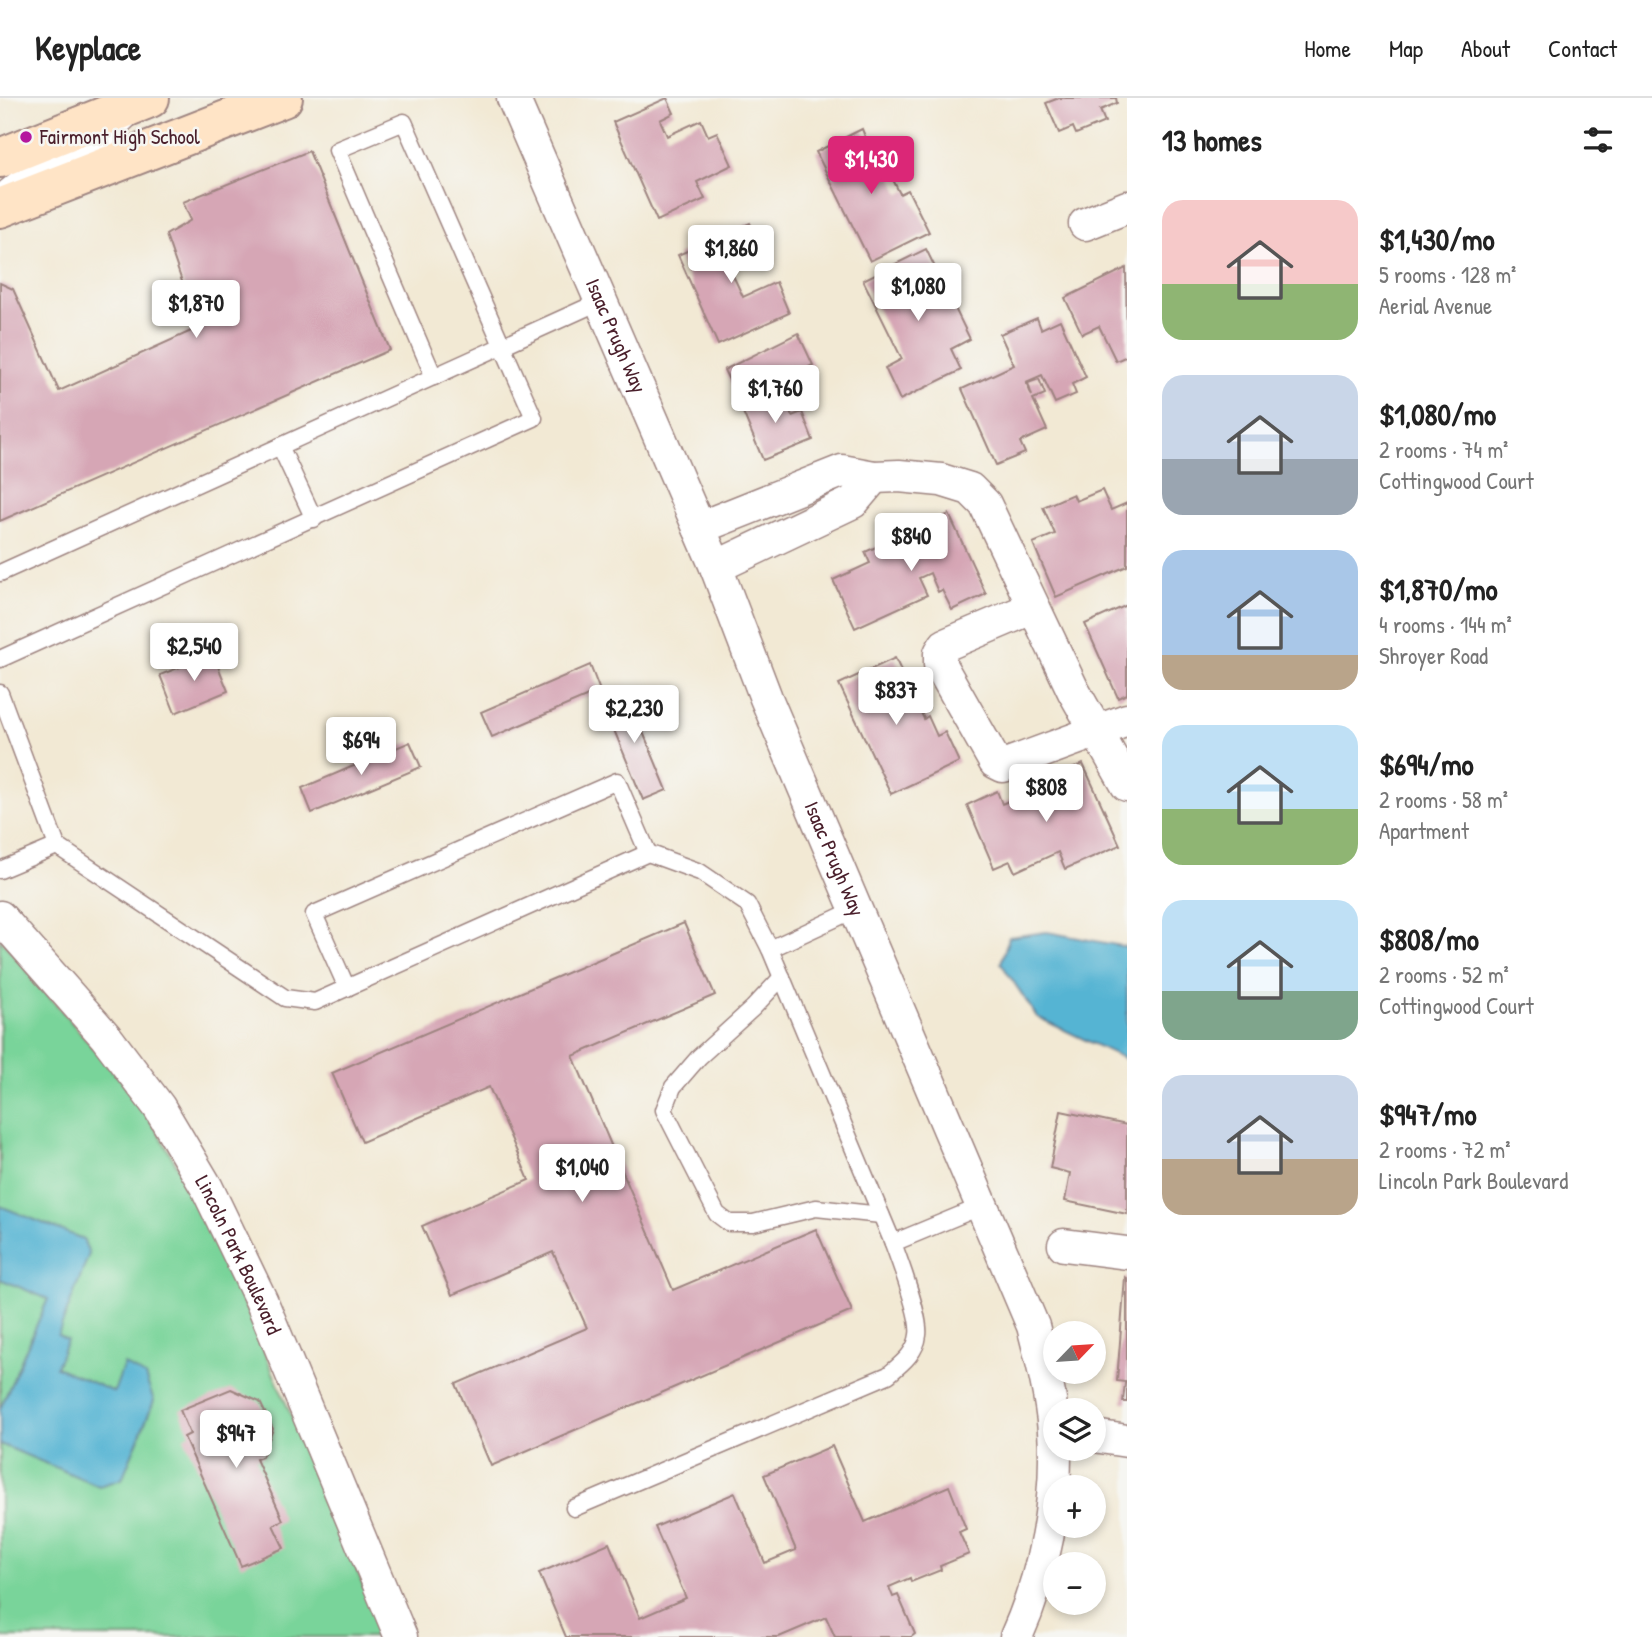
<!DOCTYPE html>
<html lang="en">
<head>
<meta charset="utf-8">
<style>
  :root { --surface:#fff; --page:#f6f6f6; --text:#222; --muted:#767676; --line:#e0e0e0; --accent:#db2777 }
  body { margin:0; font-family:"Patrick Hand",sans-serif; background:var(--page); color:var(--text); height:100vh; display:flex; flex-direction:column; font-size:26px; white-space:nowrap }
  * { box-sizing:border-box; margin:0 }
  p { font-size:23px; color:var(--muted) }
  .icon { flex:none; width:38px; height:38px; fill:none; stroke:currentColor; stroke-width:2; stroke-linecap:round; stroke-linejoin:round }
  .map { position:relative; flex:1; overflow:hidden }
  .sheet { display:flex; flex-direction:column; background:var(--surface); width:525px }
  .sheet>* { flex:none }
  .needle { width:46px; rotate:65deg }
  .tools { position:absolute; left:1043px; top:1223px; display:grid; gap:14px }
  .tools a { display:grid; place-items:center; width:63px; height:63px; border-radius:50%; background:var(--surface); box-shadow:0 4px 10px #0003; font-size:35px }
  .price { position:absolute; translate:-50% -60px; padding:0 16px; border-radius:7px; background:#fff; color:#222; font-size:23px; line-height:46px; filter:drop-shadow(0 2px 4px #0008) }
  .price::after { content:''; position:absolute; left:50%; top:42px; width:21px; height:16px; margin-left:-10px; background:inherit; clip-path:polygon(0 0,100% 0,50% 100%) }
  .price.current { background:var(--accent); color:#fff }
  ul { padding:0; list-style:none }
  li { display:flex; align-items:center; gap:21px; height:175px; padding:0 35px }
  li span { display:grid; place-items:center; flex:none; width:196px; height:140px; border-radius:21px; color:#555 }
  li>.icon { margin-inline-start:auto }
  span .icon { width:84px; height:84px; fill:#fffc; stroke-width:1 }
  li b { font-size:30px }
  h2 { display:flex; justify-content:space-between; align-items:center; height:84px; padding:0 35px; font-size:30px }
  header { display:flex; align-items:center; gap:42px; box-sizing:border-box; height:98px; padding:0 35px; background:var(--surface); border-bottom:2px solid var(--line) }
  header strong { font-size:33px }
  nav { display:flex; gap:38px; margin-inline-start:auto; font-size:24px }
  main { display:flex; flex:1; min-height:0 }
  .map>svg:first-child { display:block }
  .green { fill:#79d49a; stroke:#627a62; stroke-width:2 }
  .water { fill:#54b4d3; stroke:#4f6a7f; stroke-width:2 }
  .building { fill:#d6a6b5 }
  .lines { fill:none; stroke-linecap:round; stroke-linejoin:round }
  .service-casing { stroke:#9e8480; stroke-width:19 }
  .minor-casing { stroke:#9e8480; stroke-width:35 }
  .secondary-casing { stroke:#9e8480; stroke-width:42 }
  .service { stroke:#fff; stroke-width:16 }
  .minor { stroke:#fff; stroke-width:32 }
  .secondary { stroke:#ffe4c6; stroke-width:38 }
  .poi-dot { fill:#b5179e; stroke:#f6f6f2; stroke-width:2.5 }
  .labels { text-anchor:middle; stroke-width:5; stroke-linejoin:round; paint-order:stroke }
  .poi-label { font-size:21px; fill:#4a1f2b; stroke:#f6f6f2; text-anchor:start }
  .street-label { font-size:21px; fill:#4a1f2b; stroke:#f6f6f2 }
</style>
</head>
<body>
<header>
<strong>Keyplace</strong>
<nav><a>Home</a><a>Map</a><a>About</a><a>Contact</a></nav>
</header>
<main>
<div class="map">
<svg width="1127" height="1539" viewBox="0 0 1127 1539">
  <rect width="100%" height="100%" fill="#f6f6f2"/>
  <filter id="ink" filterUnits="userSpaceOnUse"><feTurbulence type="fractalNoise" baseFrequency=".0143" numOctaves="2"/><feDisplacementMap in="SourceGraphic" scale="14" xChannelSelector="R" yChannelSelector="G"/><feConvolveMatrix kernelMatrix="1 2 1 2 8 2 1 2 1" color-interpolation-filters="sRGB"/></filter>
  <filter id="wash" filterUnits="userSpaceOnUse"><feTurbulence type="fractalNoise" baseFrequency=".00686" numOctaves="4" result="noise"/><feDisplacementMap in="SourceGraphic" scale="28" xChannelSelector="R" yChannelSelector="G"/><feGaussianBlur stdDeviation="1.57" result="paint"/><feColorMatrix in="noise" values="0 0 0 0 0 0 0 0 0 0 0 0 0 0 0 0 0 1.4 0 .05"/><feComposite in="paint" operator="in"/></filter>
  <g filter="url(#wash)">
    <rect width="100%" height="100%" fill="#f2e9d4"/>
    <path class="green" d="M0 841 128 990 159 1036 190 1090 220 1149 385 1539H0Z"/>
    <g class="water">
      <path d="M1047 834 1127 849V962L1037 919 1001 865 1009 839Z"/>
      <path d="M0 1108 83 1141 89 1156 58 1237 67 1242 56 1269 114 1294 124 1266 145 1278 154 1303 122 1381 99 1388 0 1346V1311L48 1201 0 1181Z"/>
    </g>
    <g id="blocks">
      <g class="building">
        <path d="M667 0 674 15 660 22 667 38 701 22 708 38 717 34 732 67 697 84 705 101 657 123 613 24Z"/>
        <path d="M1059 0H1116L1117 5 1100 12 1105 24 1076 36 1073 29 1059 35 1046 5Z"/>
        <path d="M862 31 869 48 875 45 900 96 908 92 929 134 870 163 816 54Z"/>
        <path d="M309 53 390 252 0 423V185L13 191 59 293 198 230 166 137 191 122 183 104Z"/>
        <path d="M750 125 764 156 730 171 743 199 776 184 789 215 718 247 678 157Z"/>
        <path d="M926 151 970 241 951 251 961 272 900 302 885 270 902 261 863 182Z"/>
        <path d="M1126 170 1127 258 1116 263 1099 228 1082 236 1065 200Z"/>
        <path d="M1037 220 1041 231 1060 222 1086 279 1072 286 1076 296 1055 305 1042 277 1026 284 1032 298 1028 285 1039 281 1045 296 1033 301 1047 332 1020 344 1025 355 996 367 962 291 1014 267 1000 236Z"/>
        <path d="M798 235 813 267 740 304 724 272Z"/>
        <path d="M781 290 792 318 802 314 813 342 763 362 740 307Z"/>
        <path d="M1102 392 1111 412 1127 405V468L1056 499 1033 445 1055 436 1043 409 1073 396 1076 403Z"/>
        <path d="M949 416 986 496 952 512 942 492 938 494 930 475 919 480 927 497 855 530 833 482 870 465 865 454Z"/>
        <path d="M1127 507V596L1118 600 1085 526Z"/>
        <path d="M213 556 228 593 175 615 160 577Z"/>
        <path d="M895 560 924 621 928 618 937 638 945 634 959 664 891 696 839 586Z"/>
        <path d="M590 567 600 593 492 639 481 614Z"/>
        <path d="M626 593 667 692 643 702 602 603Z"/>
        <path d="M410 644 421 669 312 715 302 690Z"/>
        <path d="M1083 666 1120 747 1065 771 1058 754 1015 774 1010 763 994 770 967 707 997 693 1002 706 1033 692 1036 700 1058 691 1052 680Z"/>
        <path d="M684 825 715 897 573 958 673 1192 816 1131 852 1213 491 1368 456 1286 587 1230 553 1154 452 1197 422 1128 529 1082 489 989 362 1044 332 975Z"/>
        <path d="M1061 1013 1127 1027V1116L1065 1103 1070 1075 1050 1070Z"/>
        <path d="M1125 1179 1127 1180V1304H1123L1125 1284 1117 1283Z"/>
        <path d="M231 1291 260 1304 273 1331 262 1359 256 1361 283 1422 273 1427 284 1450 241 1468 184 1339 190 1336 180 1312Z"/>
        <path d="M832 1348 865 1424 949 1388 966 1431 959 1434 969 1456 940 1468 941 1472 911 1484 910 1480 889 1489 893 1499 898 1497 915 1536 911 1539H835L826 1519 779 1539H566L539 1475 609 1445 640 1520 686 1500 655 1429 735 1395 765 1465 796 1452 764 1377Z"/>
      </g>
    </g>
  </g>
  <g filter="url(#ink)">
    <use href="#blocks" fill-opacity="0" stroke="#9e8480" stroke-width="2"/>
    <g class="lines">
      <defs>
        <g id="service">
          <path d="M0 95 17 81 106 43 130 20"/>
          <path d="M280 348 314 421"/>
          <path d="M0 475 601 203"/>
          <path d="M0 561 534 320 404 24 337 52 434 279"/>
          <path d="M0 595 57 748 285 900 315 904 648 755 700 774 747 806 770 851"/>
          <path d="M0 772 57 748"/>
          <path d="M856 811 770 851 893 1145 982 1108"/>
          <path d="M782 879 753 910 699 959 673 989 664 1012 717 1116 729 1125H753L816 1110 881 1117"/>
          <path d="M347 890 314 816 617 683 648 755"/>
          <path d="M574 1410 888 1277C901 1266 916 1255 918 1237 921 1220 900 1164 893 1145"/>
        </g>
        <g id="minor">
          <path id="s1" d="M513 0 716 469 766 600 1033 1228C1042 1263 1051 1297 1054 1333 1059 1402 1044 1477 1016 1539"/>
          <path d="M1085 126 1127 109"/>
          <path d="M699 430 842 373 874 379 899 378 941 382 970 391 985 406 1073 592 1127 687"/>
          <path d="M716 469 853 404 874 379"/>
          <path d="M1032 510 945 547 940 555V567L995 664 1003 668 1127 622"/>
          <path id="s2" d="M0 819 106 939 159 1009 207 1090 261 1202 401 1539"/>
          <path d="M1064 1147 1127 1155"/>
          <path d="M1094 1338 1127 1343"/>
        </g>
        <g id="secondary">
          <path d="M0 60 150 0"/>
          <path d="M0 110 283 0"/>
        </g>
      </defs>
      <use href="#service" class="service-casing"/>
      <use href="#minor" class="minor-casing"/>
      <use href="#secondary" class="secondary-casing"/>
      <use href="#service" class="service"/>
      <use href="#minor" class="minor"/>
      <use href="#secondary" class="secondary"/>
    </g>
  </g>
  <circle class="poi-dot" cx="26" cy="39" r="7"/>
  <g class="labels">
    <g class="poi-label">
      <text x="40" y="46">Fairmont High School</text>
    </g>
    <g class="street-label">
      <text dy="7" stroke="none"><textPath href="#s1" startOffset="259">Isaac Prugh Way</textPath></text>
      <text dy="7" stroke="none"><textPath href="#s1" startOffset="826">Isaac Prugh Way</textPath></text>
      <text dy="7" stroke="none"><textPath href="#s2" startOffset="416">Lincoln Park Boulevard</textPath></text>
    </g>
  </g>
</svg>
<div class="tools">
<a><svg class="needle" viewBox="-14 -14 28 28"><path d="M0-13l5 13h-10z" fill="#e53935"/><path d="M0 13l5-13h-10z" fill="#767676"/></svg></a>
<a><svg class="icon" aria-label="layers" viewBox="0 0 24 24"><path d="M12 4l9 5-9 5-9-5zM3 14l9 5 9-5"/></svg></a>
<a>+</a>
<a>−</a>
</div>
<b class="price current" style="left:871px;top:98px">$1,430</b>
<b class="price" style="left:731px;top:187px">$1,860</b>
<b class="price" style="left:918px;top:225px">$1,080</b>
<b class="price" style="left:196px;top:242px">$1,870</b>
<b class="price" style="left:775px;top:327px">$1,760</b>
<b class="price" style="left:911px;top:475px">$840</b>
<b class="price" style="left:194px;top:585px">$2,540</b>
<b class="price" style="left:896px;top:629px">$837</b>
<b class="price" style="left:634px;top:647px">$2,230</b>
<b class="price" style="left:361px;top:679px">$694</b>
<b class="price" style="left:1046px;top:726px">$808</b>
<b class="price" style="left:582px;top:1106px">$1,040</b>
<b class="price" style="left:236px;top:1372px">$947</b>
</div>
<section class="sheet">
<h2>13 homes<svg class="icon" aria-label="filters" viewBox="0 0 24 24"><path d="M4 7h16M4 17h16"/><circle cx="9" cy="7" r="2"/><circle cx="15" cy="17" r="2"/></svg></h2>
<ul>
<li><span style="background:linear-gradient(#f6c9c9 60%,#8fb573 0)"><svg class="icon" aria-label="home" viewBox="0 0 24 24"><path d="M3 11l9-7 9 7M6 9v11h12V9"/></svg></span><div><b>$1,430/mo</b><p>5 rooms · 128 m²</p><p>Aerial Avenue</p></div></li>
<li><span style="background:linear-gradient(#c9d6e8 60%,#9aa5b1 0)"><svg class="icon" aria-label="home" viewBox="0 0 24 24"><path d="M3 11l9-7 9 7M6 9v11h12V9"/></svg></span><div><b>$1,080/mo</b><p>2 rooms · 74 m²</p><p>Cottingwood Court</p></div></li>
<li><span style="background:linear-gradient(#a9c7e8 75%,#b9a48a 0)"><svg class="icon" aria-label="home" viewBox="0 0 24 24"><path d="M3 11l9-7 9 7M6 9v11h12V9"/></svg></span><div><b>$1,870/mo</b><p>4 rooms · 144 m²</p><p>Shroyer Road</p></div></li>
<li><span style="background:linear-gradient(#bfe0f5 60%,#8fb573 0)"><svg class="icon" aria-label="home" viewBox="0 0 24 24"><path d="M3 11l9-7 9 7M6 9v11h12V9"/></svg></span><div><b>$694/mo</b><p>2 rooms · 58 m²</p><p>Apartment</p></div></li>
<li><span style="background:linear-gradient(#bfe0f5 65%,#7fa58c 0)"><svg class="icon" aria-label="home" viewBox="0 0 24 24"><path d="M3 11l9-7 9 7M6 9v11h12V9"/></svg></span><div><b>$808/mo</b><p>2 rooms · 52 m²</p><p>Cottingwood Court</p></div></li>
<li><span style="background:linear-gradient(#c9d6e8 60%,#b9a48a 0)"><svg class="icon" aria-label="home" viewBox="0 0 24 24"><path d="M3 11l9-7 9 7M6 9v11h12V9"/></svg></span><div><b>$947/mo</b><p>2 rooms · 72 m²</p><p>Lincoln Park Boulevard</p></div></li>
</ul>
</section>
</main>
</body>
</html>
